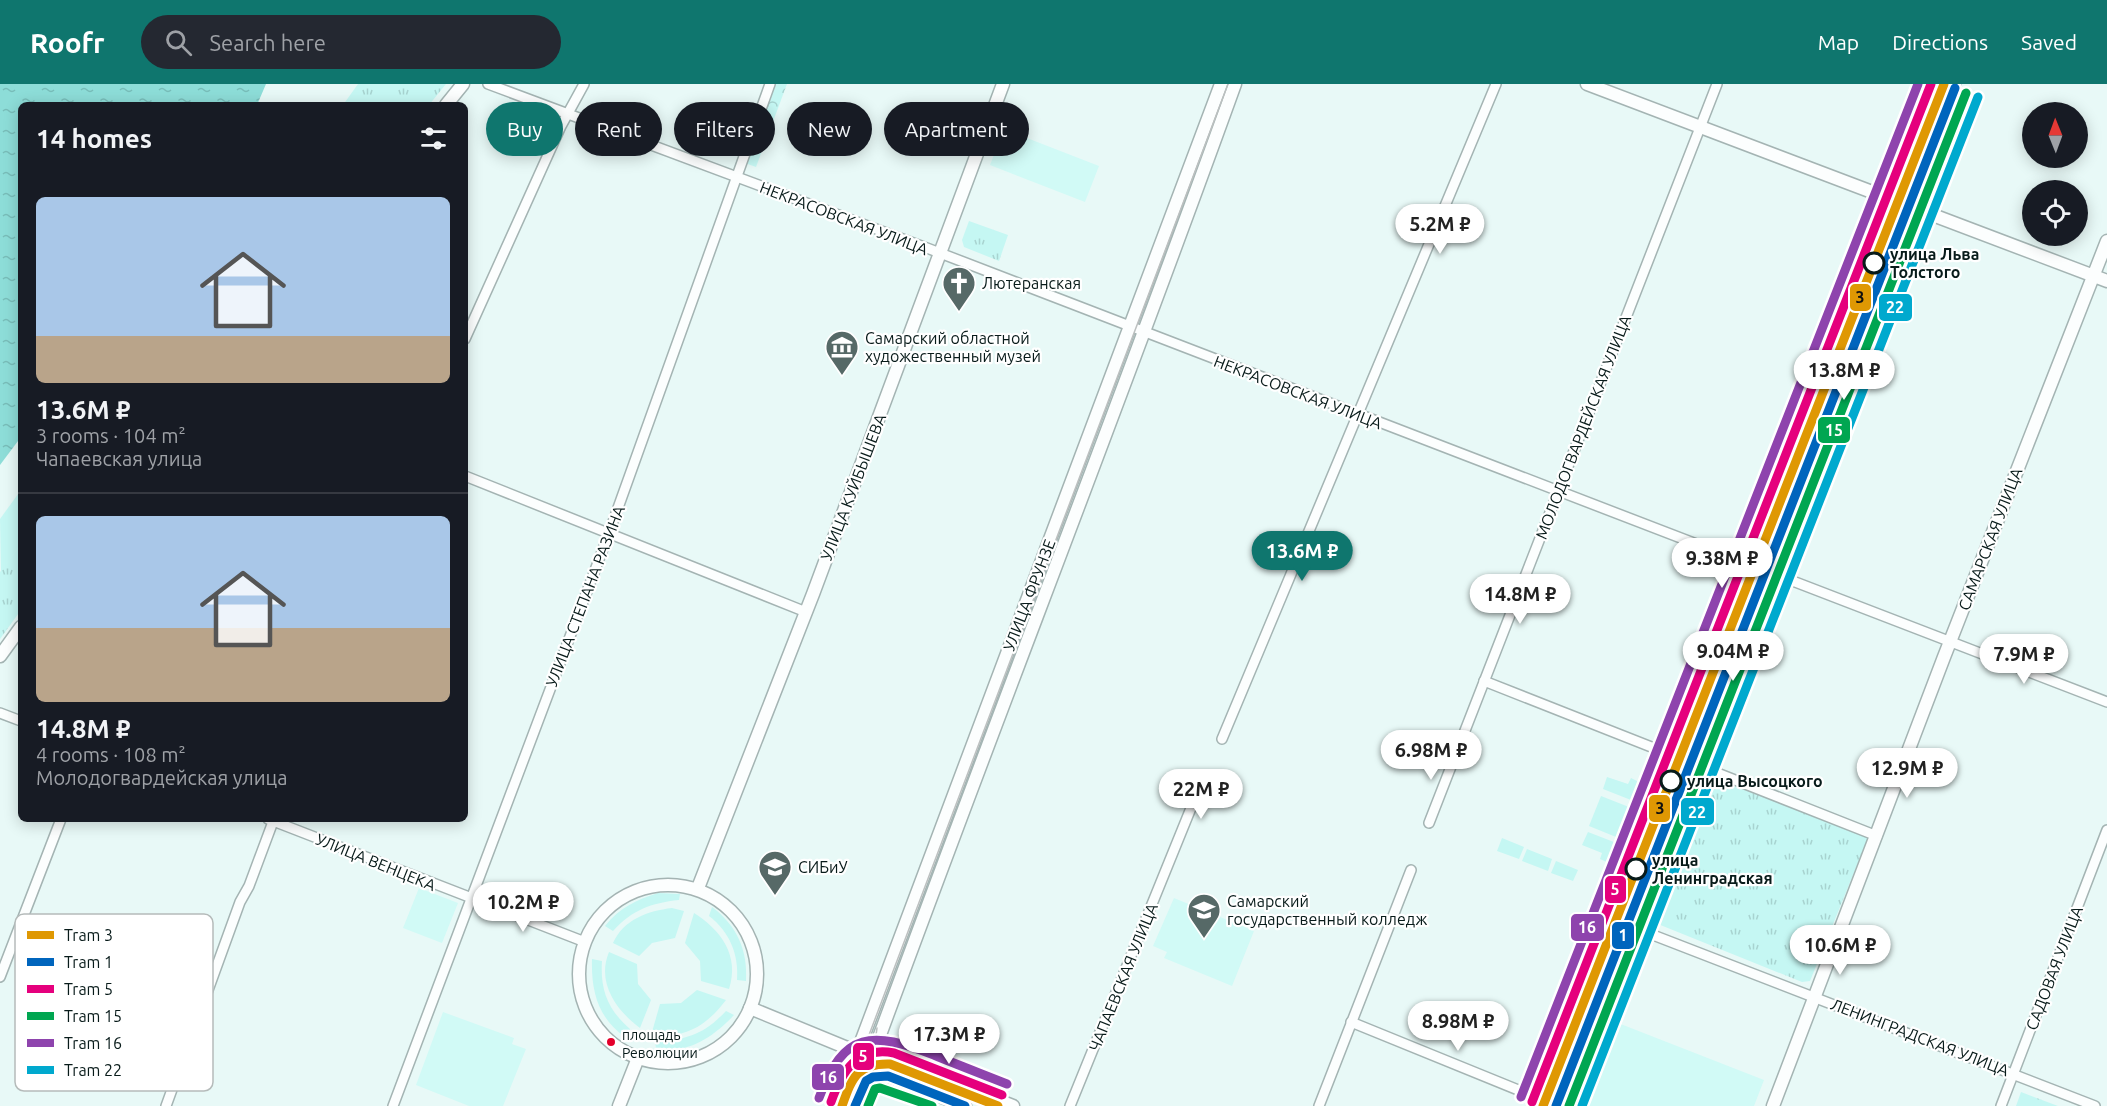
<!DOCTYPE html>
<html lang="en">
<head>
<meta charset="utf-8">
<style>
  :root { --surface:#171b24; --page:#242831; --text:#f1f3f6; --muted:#9ea1a6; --line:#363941; --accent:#0f766e }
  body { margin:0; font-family:Ubuntu,sans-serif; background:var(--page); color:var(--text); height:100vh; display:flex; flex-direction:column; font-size:22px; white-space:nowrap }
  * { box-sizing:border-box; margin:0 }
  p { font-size:20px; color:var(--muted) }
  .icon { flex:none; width:33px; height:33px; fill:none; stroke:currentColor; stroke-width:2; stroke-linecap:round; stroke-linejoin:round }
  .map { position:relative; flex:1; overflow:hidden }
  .panel { position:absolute; left:18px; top:18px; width:450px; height:720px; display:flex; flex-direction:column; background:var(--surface); border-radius:9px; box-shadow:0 3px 15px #0003 }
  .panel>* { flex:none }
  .hud { position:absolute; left:486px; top:18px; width:570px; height:54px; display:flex; gap:12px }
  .needle { width:39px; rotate:359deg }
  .tools { position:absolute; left:2022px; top:18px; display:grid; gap:12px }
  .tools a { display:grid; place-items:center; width:66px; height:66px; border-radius:50%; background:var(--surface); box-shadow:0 3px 15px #0003; font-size:30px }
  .price { position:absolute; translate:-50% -51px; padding:0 14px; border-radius:21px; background:#fff; color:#222; font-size:20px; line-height:39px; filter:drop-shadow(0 2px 3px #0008) }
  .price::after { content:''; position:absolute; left:50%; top:36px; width:18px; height:14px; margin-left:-9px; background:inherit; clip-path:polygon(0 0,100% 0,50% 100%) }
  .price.on { background:var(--accent); color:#fff }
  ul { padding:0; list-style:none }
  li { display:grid; align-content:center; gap:12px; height:318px; padding:0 18px }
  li+li { border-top:2px solid var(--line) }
  li span { display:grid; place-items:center; height:186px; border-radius:9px; color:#555 }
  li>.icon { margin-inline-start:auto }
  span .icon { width:108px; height:108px; fill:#fffc; stroke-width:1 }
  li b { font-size:26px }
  h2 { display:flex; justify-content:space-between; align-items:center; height:72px; padding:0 18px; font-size:26px }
  .tag { padding:0 21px; border-radius:27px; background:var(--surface); box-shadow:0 3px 15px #0003; font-size:21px; line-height:54px }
  .tag.on { background:var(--accent); color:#fff }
  header { display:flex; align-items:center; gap:36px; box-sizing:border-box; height:84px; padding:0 30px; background:var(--accent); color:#fff }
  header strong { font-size:28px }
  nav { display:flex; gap:33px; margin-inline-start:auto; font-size:21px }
  .search { width:420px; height:54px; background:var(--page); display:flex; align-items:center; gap:15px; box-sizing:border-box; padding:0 21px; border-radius:33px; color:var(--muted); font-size:22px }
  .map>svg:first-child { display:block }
  .built { fill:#d1faf6 }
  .grass { fill:#c5f7f3 }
  .forest { fill:url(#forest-crowns) }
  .park { fill:url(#park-tufts) }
  .water { fill:url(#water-ripples) }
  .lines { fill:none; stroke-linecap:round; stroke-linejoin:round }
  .minor-casing { stroke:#a4b4b3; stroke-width:12 }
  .major-casing { stroke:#a4b4b3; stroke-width:15 }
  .minor { stroke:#fcfefe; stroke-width:9 }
  .major { stroke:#fcfefe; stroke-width:12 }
  .tram { stroke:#bcc0c0; stroke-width:1.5 }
  .tram-1-casing { stroke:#fff; stroke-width:14 }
  .tram-2-casing { stroke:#fff; stroke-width:14 }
  .tram-3-casing { stroke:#fff; stroke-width:14 }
  .tram-4-casing { stroke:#fff; stroke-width:14 }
  .tram-5-casing { stroke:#fff; stroke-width:14 }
  .tram-6-casing { stroke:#fff; stroke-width:14 }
  .tram-1 { stroke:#df9803; stroke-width:9 }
  .tram-2 { stroke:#0065bd; stroke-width:9 }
  .tram-3 { stroke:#e5007d; stroke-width:9 }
  .tram-4 { stroke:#00a651; stroke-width:9 }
  .tram-5 { stroke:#8e44ad; stroke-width:9 }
  .tram-6 { stroke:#00a9ce; stroke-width:9 }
  .stop-dot { fill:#fff; stroke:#081b1a; stroke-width:3 }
  .bus-dot { fill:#e4002b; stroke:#fff; stroke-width:2 }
  .labels { text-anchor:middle; stroke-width:4.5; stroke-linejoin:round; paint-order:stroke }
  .bus-label { font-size:14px; fill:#081b1a; stroke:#fff; text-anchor:start }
  .street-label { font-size:16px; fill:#081b1a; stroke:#fff }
  .stop-label { font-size:16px; font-weight:bold; fill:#081b1a; stroke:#fff; text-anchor:start }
  .poi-label { font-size:16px; fill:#081b1a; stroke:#fff; text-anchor:start }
  .key { fill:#fff; stroke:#b5bbba; stroke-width:1.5 }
  .key-label { font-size:16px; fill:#081b1a }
  .line-badge { stroke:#fff; stroke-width:2 }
  .badge-label { font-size:16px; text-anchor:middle; font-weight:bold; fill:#fff }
  .pale-badge-label { font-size:16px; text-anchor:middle; font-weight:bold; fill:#111 }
</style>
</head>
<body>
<header>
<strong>Roofr</strong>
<div class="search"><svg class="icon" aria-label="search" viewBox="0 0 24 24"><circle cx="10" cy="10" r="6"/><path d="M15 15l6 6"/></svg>Search here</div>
<nav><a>Map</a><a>Directions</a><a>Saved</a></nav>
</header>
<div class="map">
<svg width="2107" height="1022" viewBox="0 0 2107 1022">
  <defs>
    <pattern id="forest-crowns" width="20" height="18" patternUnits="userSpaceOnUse" patternTransform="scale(1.5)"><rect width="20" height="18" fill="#c5f7f3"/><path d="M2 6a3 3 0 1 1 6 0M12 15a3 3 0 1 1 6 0" fill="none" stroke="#a8d3d0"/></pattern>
    <pattern id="park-tufts" width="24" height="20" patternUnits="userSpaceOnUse" patternTransform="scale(1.5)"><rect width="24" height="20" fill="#c5f7f3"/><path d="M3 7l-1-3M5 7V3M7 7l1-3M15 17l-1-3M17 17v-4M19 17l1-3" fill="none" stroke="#a8d3d0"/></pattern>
    <pattern id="water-ripples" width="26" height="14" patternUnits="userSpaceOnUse" patternTransform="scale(1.5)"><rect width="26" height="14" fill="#8dddd8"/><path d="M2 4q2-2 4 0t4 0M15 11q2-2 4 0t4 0" fill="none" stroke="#78bdb9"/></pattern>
  </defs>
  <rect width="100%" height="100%" fill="#e8f9f7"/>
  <g class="built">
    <path d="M1004 45 1099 82 1085 118 990 81Z"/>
    <path d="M419 804 458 819 442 859 403 844Z"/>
    <path d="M1174 814 1254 847 1232 902 1164 874 1167 868 1153 862Z"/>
    <path d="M443 928 514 954 512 960 526 965 503 1022H469L416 1001Z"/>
    <path d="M1595 930 1764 996 1754 1022H1559Z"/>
  </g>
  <g class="grass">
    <path d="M21 406V460L1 488 0 435Z"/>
    <path d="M1607 693 1628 700 1631 694 1643 700 1636 718 1603 705Z"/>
    <path d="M1601 712 1634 725 1621 755 1589 742Z"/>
    <path d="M1588 748 1619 760 1611 780 1600 775 1602 769 1582 761Z"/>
    <path d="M1502 754 1524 763 1519 775 1497 767Z"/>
    <path d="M1527 765 1552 775 1548 787 1522 777Z"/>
    <path d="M1556 777 1578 786 1573 797 1551 789Z"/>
    <path d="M658 809 680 810 679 816C651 819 632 826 613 847L605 842C619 824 636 816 658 809Z"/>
    <path d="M712 823C737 842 748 866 746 897L737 896C739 871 730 848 709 832Z"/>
    <path d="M672 824 684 827 675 854 652 859 639 872 613 859C624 835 648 827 672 824Z"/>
    <path d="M694 829C721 846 740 872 729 905L701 897 700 877 685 859Z"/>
    <path d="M609 868 637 880 638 900 651 916 640 944C617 927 596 899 609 868Z"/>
    <path d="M592 875 602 877C600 906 608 926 630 945L625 953C598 934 591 907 592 875Z"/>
    <path d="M697 906 726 916C708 940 683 958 652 948L660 920 681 919Z"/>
    <path d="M726 927 734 931C713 953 688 971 656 964L655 958C688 955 703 951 726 927Z"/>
  </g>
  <path class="forest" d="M774 0H787L756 83 745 79Z"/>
  <g class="park">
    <path d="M358 0H446L429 21H343Z"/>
    <path d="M969 137 1008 151 999 177 964 163 962 156Z"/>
    <path d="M21 460V526L0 555V488Z"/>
    <path d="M1692 685 1868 754 1810 897 1802 898 1638 832 1636 822Z"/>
    <path d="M2021 1008 2058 1022H2016Z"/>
  </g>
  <path class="water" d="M0 0H266L257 21H21V353L0 381Z"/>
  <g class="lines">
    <defs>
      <g id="minor">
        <path d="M488 0 927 164 2107 618"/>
        <path d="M465 255 561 42 584 0"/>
        <path d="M465 392 806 528"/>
        <path d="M1484 597 1877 752"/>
        <path d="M0 629 21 637"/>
        <path d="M1222 655 1496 0"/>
        <path d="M268 735 585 858"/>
        <path d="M1429 739 1717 0"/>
        <path d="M1609 834 2095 1022"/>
        <path d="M0 893 61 735"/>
        <path d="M1351 938 1555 1021"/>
        <path d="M166 1022 240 818 249 802 274 735"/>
        <path d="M393 1022 609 449 770 0"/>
        <path d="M1070 1022 1202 697"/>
        <path d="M1319 1022 1411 786"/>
        <path d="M2001 1022 2107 746"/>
      </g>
      <g id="major">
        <path d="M1587 0 2107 197"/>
        <path d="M446 21 463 0"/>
        <path d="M0 572 21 543"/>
        <circle cx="668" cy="890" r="89"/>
        <path d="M698 804 813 510 1003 0"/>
        <path d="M750 924 857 968 874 967 1013 1022"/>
        <path d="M864 979 874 986 965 1022"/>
        <path d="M619 1022 638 974"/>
        <path d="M837 1022 1221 0"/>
        <path d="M854 1022C978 680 1112 342 1235 0"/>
        <path d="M1535 1022 1938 0"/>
        <path d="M1554 1022 1754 501 1954 0"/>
        <path d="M1773 1022 1944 573 2107 157"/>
      </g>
    </defs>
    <use href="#minor" class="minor-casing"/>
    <use href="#major" class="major-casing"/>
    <use href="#minor" class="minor"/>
    <use href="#major" class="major"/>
    <g class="tram">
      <path d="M877 944C874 960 877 969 890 980"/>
      <path d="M880 981 982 1022"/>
      <path d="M852 996 1228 0"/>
    </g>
    <defs>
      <g id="tram-1">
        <path d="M842 1022C852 994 857 979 890 980L998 1022"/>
        <path d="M1543 1022 1944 0"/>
      </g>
      <g id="tram-2">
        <path d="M855 1022 866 997 873 993 888 992 965 1022"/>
        <path d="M1556 1022 1955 4"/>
      </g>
      <g id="tram-3">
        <path d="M831 1018C842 987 857 962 894 969L1002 1011"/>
        <path d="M1532 1018 1931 0"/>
      </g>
      <g id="tram-4">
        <path d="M868 1022 875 1005 880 1004 932 1022"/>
        <path d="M1569 1022 1966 9"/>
      </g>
      <g id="tram-5">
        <path d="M1521 1013 1918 0"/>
        <path d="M819 1014C844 946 872 947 934 971 958 981 982 990 1007 1000"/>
      </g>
      <path id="tram-6" d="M1582 1022 1978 13"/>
    </defs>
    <use href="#tram-1" class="tram-1-casing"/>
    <use href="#tram-2" class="tram-2-casing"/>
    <use href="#tram-3" class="tram-3-casing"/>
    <use href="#tram-4" class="tram-4-casing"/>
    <use href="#tram-5" class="tram-5-casing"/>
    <use href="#tram-6" class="tram-6-casing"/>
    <use href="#tram-1" class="tram-1"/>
    <use href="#tram-2" class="tram-2"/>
    <use href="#tram-3" class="tram-3"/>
    <use href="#tram-4" class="tram-4"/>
    <use href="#tram-5" class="tram-5"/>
    <use href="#tram-6" class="tram-6"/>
  </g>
  <defs>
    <symbol id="church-pin" viewBox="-11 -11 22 30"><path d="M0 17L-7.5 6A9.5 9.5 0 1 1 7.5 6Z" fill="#566967" stroke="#fff"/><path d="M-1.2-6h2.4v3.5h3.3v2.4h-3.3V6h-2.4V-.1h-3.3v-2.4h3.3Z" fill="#fff"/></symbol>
    <symbol id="museum-pin" viewBox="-11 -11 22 30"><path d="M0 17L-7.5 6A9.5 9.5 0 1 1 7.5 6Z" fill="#566967" stroke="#fff"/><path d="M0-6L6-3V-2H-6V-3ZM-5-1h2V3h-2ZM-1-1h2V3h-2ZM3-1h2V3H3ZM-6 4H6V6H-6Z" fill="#fff"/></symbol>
    <symbol id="university-pin" viewBox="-11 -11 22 30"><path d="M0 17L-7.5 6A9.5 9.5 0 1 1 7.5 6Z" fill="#566967" stroke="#fff"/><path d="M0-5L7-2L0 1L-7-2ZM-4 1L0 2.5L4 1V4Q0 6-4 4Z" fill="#fff"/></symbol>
  </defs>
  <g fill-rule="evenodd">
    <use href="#church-pin" x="940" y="180" width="38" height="52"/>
    <use href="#museum-pin" x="823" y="244" width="38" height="52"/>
    <use href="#university-pin" x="756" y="764" width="38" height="52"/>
    <use href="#university-pin" x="1185" y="807" width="38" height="52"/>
  </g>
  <g class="stop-dot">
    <circle cx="1874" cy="179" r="10"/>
    <circle cx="1671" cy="697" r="10"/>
    <circle cx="1636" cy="785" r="10"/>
  </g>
  <circle class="bus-dot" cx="611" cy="958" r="5"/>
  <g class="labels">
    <g class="bus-label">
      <text x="622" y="956">площадь<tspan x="622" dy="18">Революции</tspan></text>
    </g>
    <g class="street-label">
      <text transform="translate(844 134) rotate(21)" y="6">НЕКРАСОВСКАЯ УЛИЦА</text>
      <text transform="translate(1298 308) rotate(21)" y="6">НЕКРАСОВСКАЯ УЛИЦА</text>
      <text transform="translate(1583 343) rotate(-69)" y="6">МОЛОДОГВАРДЕЙСКАЯ УЛИЦА</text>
      <text transform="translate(853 403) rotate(-69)" y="6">УЛИЦА КУЙБЫШЕВА</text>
      <text transform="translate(1990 455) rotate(-69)" y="6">САМАРСКАЯ УЛИЦА</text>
      <text transform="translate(1029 511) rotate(-69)" y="6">УЛИЦА ФРУНЗЕ</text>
      <text transform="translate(585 512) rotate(-69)" y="6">УЛИЦА СТЕПАНА РАЗИНА</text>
      <text transform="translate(376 778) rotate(22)" y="6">УЛИЦА ВЕНЦЕКА</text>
      <text transform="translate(2054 884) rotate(-69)" y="6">САДОВАЯ УЛИЦА</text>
      <text transform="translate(1123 893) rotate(-68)" y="6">ЧАПАЕВСКАЯ УЛИЦА</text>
      <text transform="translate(1920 953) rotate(21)" y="6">ЛЕНИНГРАДСКАЯ УЛИЦА</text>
    </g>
    <g class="stop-label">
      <text x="1890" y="176">улица Льва<tspan x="1890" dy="18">Толстого</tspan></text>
      <text x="1687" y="703">улица Высоцкого</text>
      <text x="1652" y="782">улица<tspan x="1652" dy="18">Ленинградская</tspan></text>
    </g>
    <g class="poi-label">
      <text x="982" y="205">Лютеранская</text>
      <text x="865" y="260">Самарский областной<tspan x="865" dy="18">художественный музей</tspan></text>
      <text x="798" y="789">СИБиУ</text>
      <text x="1227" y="823">Самарский<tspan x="1227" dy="18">государственный колледж</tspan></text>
    </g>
  </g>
  <rect x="15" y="830" width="198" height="177" rx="9" class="key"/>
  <rect x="27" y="847" width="27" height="8" fill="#df9803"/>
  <rect x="27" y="874" width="27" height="8" fill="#0065bd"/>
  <rect x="27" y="901" width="27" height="8" fill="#e5007d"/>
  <rect x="27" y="928" width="27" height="8" fill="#00a651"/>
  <rect x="27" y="955" width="27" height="8" fill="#8e44ad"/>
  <rect x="27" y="982" width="27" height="8" fill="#00a9ce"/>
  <g class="key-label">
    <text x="64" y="857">Tram 3</text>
    <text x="64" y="884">Tram 1</text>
    <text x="64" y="911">Tram 5</text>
    <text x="64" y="938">Tram 15</text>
    <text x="64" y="965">Tram 16</text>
    <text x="64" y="992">Tram 22</text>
  </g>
  <g class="line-badge">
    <rect x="1849" y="199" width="23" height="29" rx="6" fill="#df9803"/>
    <rect x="1878" y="209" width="35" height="29" rx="6" fill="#00a9ce"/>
    <rect x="1817" y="332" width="34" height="28" rx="6" fill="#00a651"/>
    <rect x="1648" y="710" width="23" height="29" rx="6" fill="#df9803"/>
    <rect x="1680" y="713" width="35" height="29" rx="6" fill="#00a9ce"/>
    <rect x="1604" y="791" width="23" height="29" rx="6" fill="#e5007d"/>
    <rect x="1570" y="829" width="35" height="29" rx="6" fill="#8e44ad"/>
    <rect x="1611" y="837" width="24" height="29" rx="6" fill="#0065bd"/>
    <rect x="852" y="958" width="23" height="29" rx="6" fill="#e5007d"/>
    <rect x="811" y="979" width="34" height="28" rx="6" fill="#8e44ad"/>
  </g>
  <g class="badge-label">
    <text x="1895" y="229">22</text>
    <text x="1834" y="352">15</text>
    <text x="1697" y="734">22</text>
    <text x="1615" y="811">5</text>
    <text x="1587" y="849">16</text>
    <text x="1623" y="857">1</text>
    <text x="863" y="978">5</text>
    <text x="828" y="999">16</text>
  </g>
  <g class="pale-badge-label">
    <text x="1860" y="219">3</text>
    <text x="1660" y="730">3</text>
  </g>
</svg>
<div class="tools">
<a><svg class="needle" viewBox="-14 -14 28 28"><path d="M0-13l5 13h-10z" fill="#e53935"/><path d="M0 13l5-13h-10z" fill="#9ea1a6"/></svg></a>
<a><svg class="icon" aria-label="locate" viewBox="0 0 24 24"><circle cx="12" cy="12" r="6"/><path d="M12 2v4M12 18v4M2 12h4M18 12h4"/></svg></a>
</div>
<b class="price" style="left:1440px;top:171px">5.2M ₽</b>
<b class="price" style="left:1844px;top:317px">13.8M ₽</b>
<b class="price on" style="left:1302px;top:498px">13.6M ₽</b>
<b class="price" style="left:1722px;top:505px">9.38M ₽</b>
<b class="price" style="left:1520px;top:541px">14.8M ₽</b>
<b class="price" style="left:1733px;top:598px">9.04M ₽</b>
<b class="price" style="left:2024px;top:601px">7.9M ₽</b>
<b class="price" style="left:1431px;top:697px">6.98M ₽</b>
<b class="price" style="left:1907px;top:715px">12.9M ₽</b>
<b class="price" style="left:1201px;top:736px">22M ₽</b>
<b class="price" style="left:523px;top:849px">10.2M ₽</b>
<b class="price" style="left:1840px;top:892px">10.6M ₽</b>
<b class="price" style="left:1458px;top:968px">8.98M ₽</b>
<b class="price" style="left:949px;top:981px">17.3M ₽</b>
<div class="hud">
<a class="tag on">Buy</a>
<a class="tag">Rent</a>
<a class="tag">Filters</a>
<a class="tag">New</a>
<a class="tag">Apartment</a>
</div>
<section class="panel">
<h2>14 homes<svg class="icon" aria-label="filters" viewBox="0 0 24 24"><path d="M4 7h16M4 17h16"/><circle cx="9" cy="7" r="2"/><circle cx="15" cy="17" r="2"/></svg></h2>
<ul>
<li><span style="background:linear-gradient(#a9c7e8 75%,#b9a48a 0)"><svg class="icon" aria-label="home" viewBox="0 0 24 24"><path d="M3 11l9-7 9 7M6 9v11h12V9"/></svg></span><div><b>13.6M ₽</b><p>3 rooms · 104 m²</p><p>Чапаевская улица</p></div></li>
<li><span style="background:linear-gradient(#a9c7e8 60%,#b9a48a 0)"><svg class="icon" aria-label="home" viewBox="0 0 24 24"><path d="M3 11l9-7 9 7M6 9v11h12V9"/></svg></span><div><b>14.8M ₽</b><p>4 rooms · 108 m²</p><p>Молодогвардейская улица</p></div></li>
</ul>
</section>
</div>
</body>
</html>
